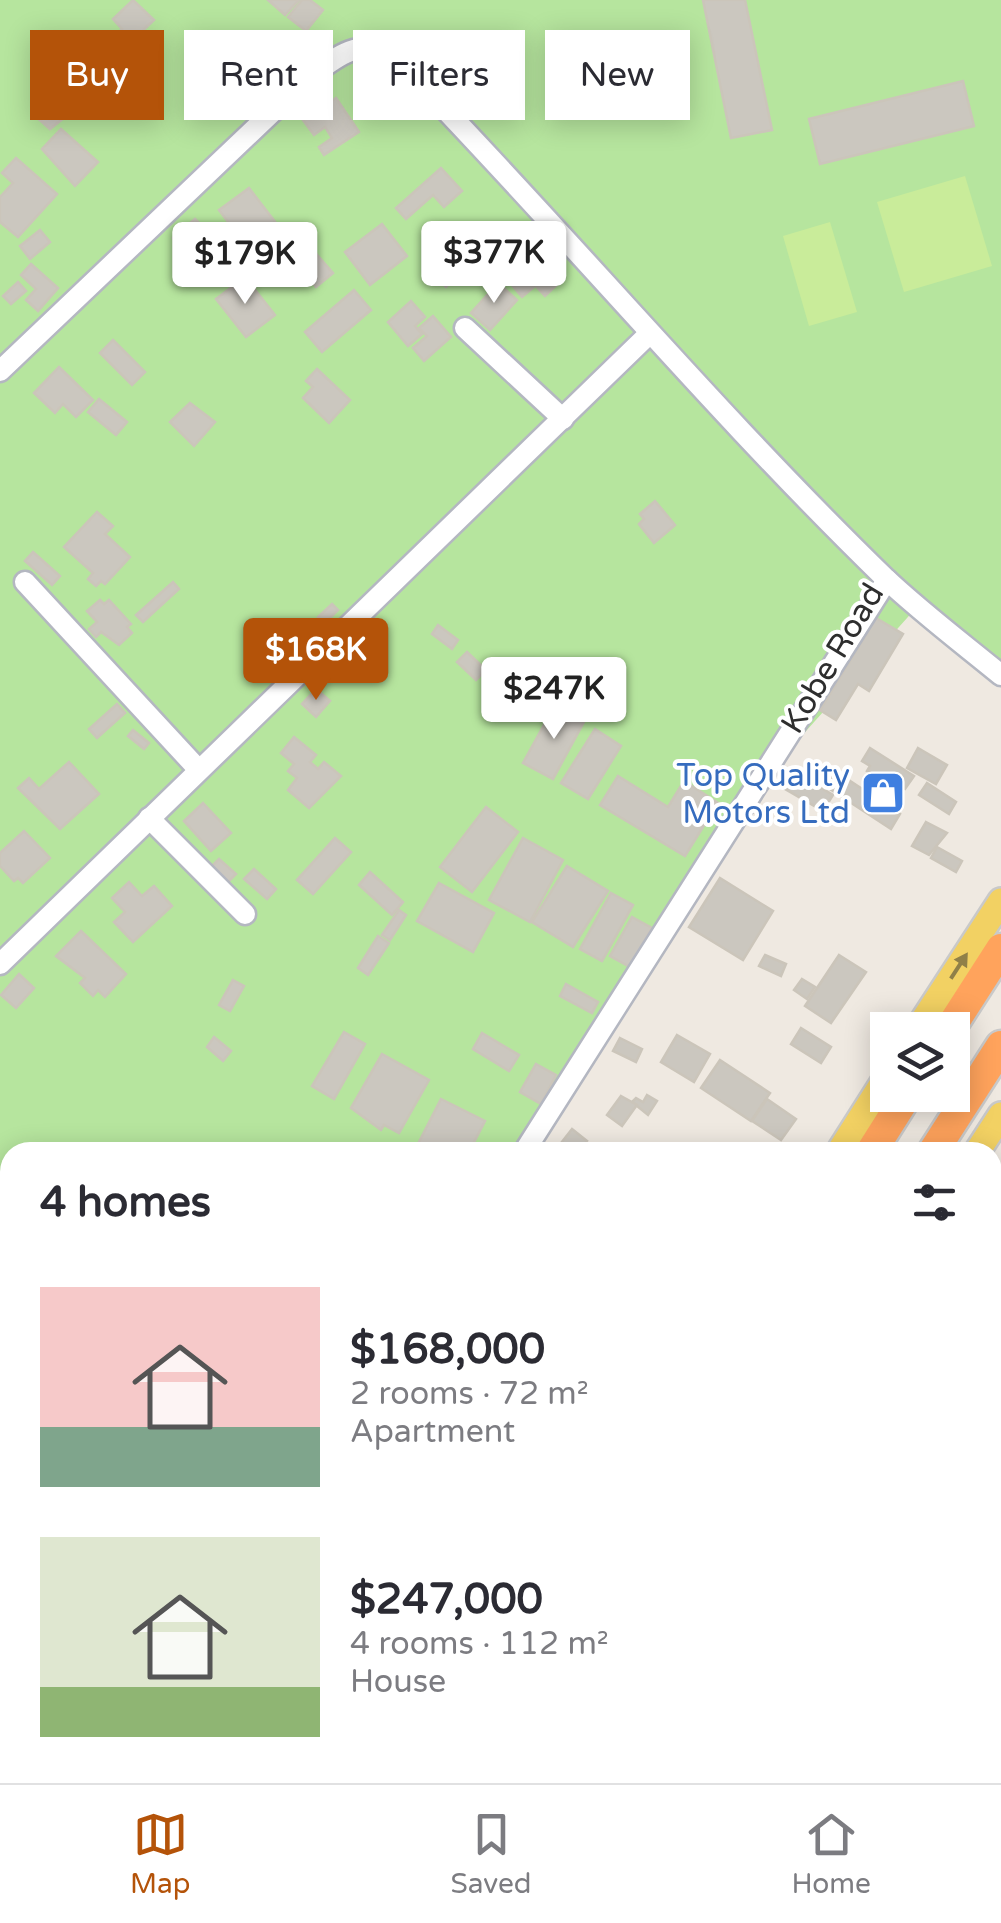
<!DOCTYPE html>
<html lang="en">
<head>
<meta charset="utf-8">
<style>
  :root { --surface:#fff; --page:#f7f7f7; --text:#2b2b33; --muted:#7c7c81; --line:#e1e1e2; --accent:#b45309 }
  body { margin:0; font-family:"Varela Round",sans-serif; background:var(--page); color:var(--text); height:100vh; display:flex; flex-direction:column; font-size:38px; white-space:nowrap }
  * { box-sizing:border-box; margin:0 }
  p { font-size:32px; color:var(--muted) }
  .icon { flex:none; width:55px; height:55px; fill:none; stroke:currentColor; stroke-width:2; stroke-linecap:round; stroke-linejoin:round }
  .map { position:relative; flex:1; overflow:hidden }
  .panel { position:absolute; left:0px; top:1142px; width:1002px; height:642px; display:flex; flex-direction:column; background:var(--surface); border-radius:30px 30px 0 0; box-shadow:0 5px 25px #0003 }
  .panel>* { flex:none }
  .top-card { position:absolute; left:30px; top:30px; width:942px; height:90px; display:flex; gap:20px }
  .tools { position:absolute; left:870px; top:1012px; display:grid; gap:20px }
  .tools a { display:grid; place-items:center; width:100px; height:100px; border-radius:0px; background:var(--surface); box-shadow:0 5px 25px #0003; font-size:50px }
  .price { position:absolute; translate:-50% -85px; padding:0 22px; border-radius:10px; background:#fff; color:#222; font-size:32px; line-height:65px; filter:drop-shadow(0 2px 5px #0008) }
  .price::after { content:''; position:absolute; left:50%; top:60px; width:30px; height:22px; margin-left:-15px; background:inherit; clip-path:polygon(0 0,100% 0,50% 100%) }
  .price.on { background:var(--accent); color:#fff }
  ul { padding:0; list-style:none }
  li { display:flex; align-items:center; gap:30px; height:250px; padding:0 40px }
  li span { display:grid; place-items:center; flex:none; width:280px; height:200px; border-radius:0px; color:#555 }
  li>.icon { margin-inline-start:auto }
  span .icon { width:120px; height:120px; fill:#fffc; stroke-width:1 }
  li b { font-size:42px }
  h2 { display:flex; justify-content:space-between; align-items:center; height:120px; padding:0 40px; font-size:42px }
  .tag { padding:0 35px; border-radius:0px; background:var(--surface); box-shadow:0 5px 25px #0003; font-size:35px; line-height:90px }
  .tag.on { background:var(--accent); color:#fff }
  .dock { display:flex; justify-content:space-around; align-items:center; height:140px; border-top:2px solid var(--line); background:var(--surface); font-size:28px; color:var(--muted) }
  .dock a { display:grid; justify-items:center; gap:5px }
  .dock .on { color:var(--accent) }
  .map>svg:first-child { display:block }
  .green { fill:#b6e59e }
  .pitch { fill:#c9ec9a }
  .building { fill:#cbc7bf; stroke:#cbc5ba; stroke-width:2.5 }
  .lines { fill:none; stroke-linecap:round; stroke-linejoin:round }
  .minor-casing { stroke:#b4b7c1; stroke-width:25 }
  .major-casing { stroke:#c9c9c9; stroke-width:30 }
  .highway-casing { stroke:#c9c9c9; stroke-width:35 }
  .minor { stroke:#fff; stroke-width:20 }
  .major { stroke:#f2d163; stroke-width:25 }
  .highway { stroke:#ffa35c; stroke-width:30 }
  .oneway { fill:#908048 }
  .labels { text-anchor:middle; stroke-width:8; stroke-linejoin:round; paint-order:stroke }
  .street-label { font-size:32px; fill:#2e2e2e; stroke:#fff }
  .shop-label { font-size:32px; fill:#366cbe; stroke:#fff; text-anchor:end }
</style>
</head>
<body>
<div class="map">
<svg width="1001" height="1783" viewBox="0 0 1001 1783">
  <rect width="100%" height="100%" fill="#efe9e1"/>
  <g class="green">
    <path d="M0 0H1001V661L924 599 748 796 535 1152H10V1775H156L151 1783H0Z"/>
    <path d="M993 1442 1001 1445V1573L993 1577V1507L1000 1495 993 1492Z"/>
  </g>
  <g class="pitch">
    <path d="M965 176 992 266 904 292 877 202Z"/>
    <path d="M830 222 857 312 809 326 783 236Z"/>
  </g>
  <g class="building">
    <path d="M133 0 154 20 135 38 149 53 129 71 104 45 122 29 113 19Z"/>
    <path d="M268 0H299L285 15Z"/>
    <path d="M302 0H310L323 10 306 31 288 17Z"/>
    <path d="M703 0H745L772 130 731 138Z"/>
    <path d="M92 46 100 54 77 76 70 68Z"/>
    <path d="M124 74 133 84 113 105 103 95Z"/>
    <path d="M963 81 974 126 820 164 809 119Z"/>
    <path d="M336 98 359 132 324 155 319 147 332 138 325 127 314 135 303 120Z"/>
    <path d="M51 100 65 117 50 129 33 114Z"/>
    <path d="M61 129 98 162 75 186 42 149Z"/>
    <path d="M16 158 57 194 18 237 0 222V197L13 183 2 173Z"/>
    <path d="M441 168 462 191 444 207 433 195 406 219 396 208Z"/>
    <path d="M249 188 286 236 256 259 219 210Z"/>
    <path d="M195 219 202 226 180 245 173 238Z"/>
    <path d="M382 224 407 256 370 285 345 252Z"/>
    <path d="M40 230 50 242 30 259 20 246Z"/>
    <path d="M312 249 333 273 316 287 296 263Z"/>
    <path d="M539 252 554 270 522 297 507 279Z"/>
    <path d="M444 262 457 275 446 287 432 274Z"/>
    <path d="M31 264 58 288 38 311 26 300 36 289 21 275Z"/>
    <path d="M556 269 564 278 545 296 536 286Z"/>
    <path d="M245 277 275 315 246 337 216 299Z"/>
    <path d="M18 282 26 291 11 304 3 296Z"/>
    <path d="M498 283 517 300 490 330 471 313Z"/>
    <path d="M354 290 371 310 322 352 305 332Z"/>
    <path d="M411 301 425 317 415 326 422 334 408 346 388 322Z"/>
    <path d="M433 316 451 337 424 361 413 348 427 336 419 328Z"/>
    <path d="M113 340 145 372 132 385 100 353Z"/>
    <path d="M59 367 93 400 76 417 63 404 55 413 34 393Z"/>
    <path d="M317 369 350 400 329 423 303 398 313 387 306 381Z"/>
    <path d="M99 399 127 422 116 435 88 412Z"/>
    <path d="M190 403 215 422 194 446 170 422Z"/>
    <path d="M655 501 675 525 654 543 639 524 644 519 640 514Z"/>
    <path d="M97 512 113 526 105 534 130 557 105 584 101 581 96 586 88 579 93 573 64 547Z"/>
    <path d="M33 552 60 576 52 585 25 561Z"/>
    <path d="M173 582 179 589 143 622 136 615Z"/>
    <path d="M100 600 104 604 109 600 131 624 127 627 132 633 119 645 101 632 96 637 89 629 97 622 87 611Z"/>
    <path d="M332 604 338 610 324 624 318 617Z"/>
    <path d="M876 618 903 634 869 691 858 684 836 720 820 710Z"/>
    <path d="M438 625 458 640 452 649 432 634Z"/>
    <path d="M467 652 486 670 476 680 457 662Z"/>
    <path d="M492 673 515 696 506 705 483 683Z"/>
    <path d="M316 689 330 701 316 717 302 704Z"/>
    <path d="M117 704 125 713 97 738 89 729Z"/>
    <path d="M555 705 585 720 553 779 523 763Z"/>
    <path d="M595 729 621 746 588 799 561 783Z"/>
    <path d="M133 730 149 743 144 749 128 736Z"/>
    <path d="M294 737 316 755 310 762 318 769 324 762 341 776 309 808 288 790 297 778 288 771 294 764 281 753Z"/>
    <path d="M870 748 914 776 905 789 867 771 870 766 862 761Z"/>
    <path d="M918 748 947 765 936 784 907 768Z"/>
    <path d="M69 762 99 794 60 829 18 788 29 778 39 789Z"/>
    <path d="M826 765 900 814 891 829 816 780Z"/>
    <path d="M794 772 833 795 823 811 785 789Z"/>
    <path d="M618 776 668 807 684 781 718 803 685 856 600 805Z"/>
    <path d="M927 783 956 802 949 814 919 795Z"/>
    <path d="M203 803 231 833 211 851 184 821Z"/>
    <path d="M486 807 518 832 472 892 440 867Z"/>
    <path d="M926 822 947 833 929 855 912 846Z"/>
    <path d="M24 831 50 858 23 883 18 878 14 881 0 866V853Z"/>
    <path d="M335 838 351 852 313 894 297 880Z"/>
    <path d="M523 838 563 860 530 922 489 900Z"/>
    <path d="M937 847 962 861 956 872 931 858Z"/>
    <path d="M219 859 236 874 226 884 209 869Z"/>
    <path d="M567 866 608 891 573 947 532 922Z"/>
    <path d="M254 869 276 889 267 899 244 879Z"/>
    <path d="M370 872 403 902 392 915 359 885Z"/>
    <path d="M720 878 773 911 743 960 689 927Z"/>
    <path d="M129 882 142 896 154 886 172 906 133 942 114 922 125 912 112 898Z"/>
    <path d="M439 883 494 913 473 952 417 921Z"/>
    <path d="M611 893 633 905 602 961 580 949Z"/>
    <path d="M399 910 406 915 390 940 382 935Z"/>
    <path d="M632 917 652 928 630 967 610 956Z"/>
    <path d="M81 931 126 974 105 997 98 990 93 996 80 983 85 978 56 956Z"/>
    <path d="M378 936 389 943 368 975 358 968Z"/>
    <path d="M765 955 786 964 781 976 759 966Z"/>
    <path d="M839 955 866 972 831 1023 805 1006Z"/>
    <path d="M19 974 34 988 16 1008 1 995Z"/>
    <path d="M802 979 815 987 807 999 794 990Z"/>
    <path d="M233 980 244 986 230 1011 219 1005Z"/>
    <path d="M566 984 598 1002 592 1013 560 996Z"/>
    <path d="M801 1028 831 1047 821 1063 791 1044Z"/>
    <path d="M344 1032 365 1044 334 1099 312 1086Z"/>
    <path d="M482 1033 519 1055 509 1071 473 1049Z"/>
    <path d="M677 1035 710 1054 694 1082 661 1062Z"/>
    <path d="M214 1037 231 1051 223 1061 207 1047Z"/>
    <path d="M620 1038 642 1049 636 1062 613 1051Z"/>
    <path d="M382 1054 429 1080 399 1133 384 1125 381 1130 351 1108Z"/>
    <path d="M720 1060 770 1093 751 1121 701 1088Z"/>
    <path d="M536 1064 556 1075 541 1104 520 1092Z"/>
    <path d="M647 1095 657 1101 648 1115 632 1102 636 1098 643 1102Z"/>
    <path d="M621 1096 637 1105 622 1126 607 1115Z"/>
    <path d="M441 1099 485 1121 469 1152H425L416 1148Z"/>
    <path d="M767 1099 796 1119 781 1140 752 1121Z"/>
    <path d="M572 1129 587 1141 578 1152 561 1143Z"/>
    <path d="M0 1625 10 1631V1660L0 1655Z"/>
    <path d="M206 1775H234L246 1783H201Z"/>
  </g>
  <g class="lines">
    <defs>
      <g id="minor">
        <path d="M465 328 563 419"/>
        <path d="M0 371 306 80C334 59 355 38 391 53 559 225 712 410 885 578 921 612 962 643 1001 675"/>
        <path d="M25 582 198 769"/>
        <path d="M149 818 245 914"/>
        <path d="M0 964 648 335"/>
        <path d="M524 1152 887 580"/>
        <path d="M0 1561 10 1546"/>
        <path d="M716 1775 728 1783"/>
        <path d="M140 1783 145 1775"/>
      </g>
      <g id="major">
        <path d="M917 1030 1001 901"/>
        <path d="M839 1152 888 1075"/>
        <path d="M977 1152 1001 1115"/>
        <path d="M448 1783 452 1775"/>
        <path d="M585 1783 589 1775"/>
      </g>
      <g id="highway">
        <path d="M949 1030 1001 949"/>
        <path d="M871 1152 907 1095"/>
        <path d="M933 1152 1001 1046"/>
        <path d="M486 1783 490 1775"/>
        <path d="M543 1783 547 1775"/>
      </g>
    </defs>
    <use href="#minor" class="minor-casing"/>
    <use href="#major" class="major-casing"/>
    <use href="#highway" class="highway-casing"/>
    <use href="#minor" class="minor"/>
    <use href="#major" class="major"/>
    <use href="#highway" class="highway"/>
  </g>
  <defs><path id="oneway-solid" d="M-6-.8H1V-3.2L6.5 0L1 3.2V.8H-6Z" transform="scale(2.5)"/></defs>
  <use class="oneway" href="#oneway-solid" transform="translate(959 966) rotate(-57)"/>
  <defs>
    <symbol id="shop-square" viewBox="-11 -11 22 22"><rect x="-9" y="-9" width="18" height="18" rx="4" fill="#3f7fe0" stroke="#fff"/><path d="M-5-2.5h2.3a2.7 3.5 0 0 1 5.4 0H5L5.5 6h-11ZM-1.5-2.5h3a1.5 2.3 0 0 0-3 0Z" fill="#fff"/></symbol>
  </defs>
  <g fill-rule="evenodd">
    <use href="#shop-square" x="858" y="768" width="50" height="50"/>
  </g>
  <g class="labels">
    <g class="street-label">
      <text transform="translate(832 658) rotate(-59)" y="11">Kobe Road</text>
    </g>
    <g class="shop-label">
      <text x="850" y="786">Top Quality<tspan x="850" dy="37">Motors Ltd</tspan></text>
    </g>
  </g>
</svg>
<div class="tools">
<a><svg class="icon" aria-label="layers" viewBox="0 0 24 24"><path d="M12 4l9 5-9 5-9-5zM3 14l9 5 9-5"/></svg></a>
</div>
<b class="price" style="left:494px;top:306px">$377K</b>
<b class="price" style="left:245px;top:307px">$179K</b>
<b class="price on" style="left:316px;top:703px">$168K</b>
<b class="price" style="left:554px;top:742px">$247K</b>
<div class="top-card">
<a class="tag on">Buy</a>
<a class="tag">Rent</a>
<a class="tag">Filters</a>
<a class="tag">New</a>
</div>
<section class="panel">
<h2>4 homes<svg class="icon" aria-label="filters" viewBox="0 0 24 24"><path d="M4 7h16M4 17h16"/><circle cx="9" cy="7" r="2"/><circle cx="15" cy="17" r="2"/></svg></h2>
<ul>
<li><span style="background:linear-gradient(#f6c9c9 70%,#7fa58c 0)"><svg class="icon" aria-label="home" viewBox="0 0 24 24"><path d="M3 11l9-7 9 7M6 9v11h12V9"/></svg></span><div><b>$168,000</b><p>2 rooms · 72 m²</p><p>Apartment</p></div></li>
<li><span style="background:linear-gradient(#dfe7d0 75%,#8fb573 0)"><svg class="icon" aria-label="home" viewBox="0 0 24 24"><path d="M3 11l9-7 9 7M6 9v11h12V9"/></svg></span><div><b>$247,000</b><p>4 rooms · 112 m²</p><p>House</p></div></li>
</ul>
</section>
</div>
<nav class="dock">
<a class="on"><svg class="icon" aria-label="map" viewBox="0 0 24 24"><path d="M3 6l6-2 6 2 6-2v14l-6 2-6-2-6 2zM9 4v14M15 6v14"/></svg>Map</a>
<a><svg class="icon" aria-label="saved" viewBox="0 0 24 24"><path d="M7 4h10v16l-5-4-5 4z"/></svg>Saved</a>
<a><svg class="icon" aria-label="home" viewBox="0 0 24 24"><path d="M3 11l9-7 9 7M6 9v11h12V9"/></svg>Home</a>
</nav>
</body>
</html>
